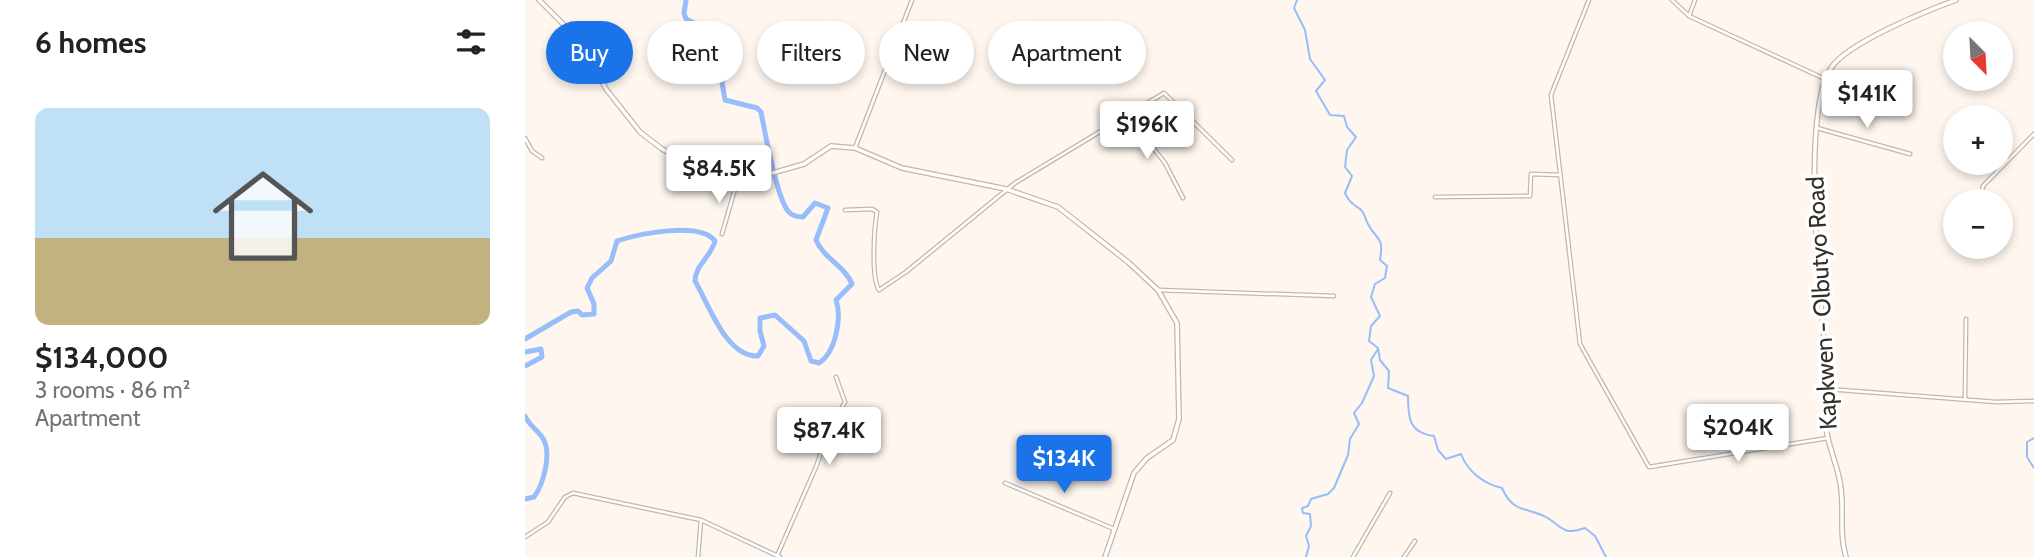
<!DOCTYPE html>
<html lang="en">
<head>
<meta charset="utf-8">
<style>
  :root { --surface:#fff; --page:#f2f2f2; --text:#222; --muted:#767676; --accent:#1a73e8 }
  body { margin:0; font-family:Cabin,sans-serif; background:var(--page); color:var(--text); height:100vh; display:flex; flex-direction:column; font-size:26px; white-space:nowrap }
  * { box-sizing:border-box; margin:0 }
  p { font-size:23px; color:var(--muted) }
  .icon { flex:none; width:38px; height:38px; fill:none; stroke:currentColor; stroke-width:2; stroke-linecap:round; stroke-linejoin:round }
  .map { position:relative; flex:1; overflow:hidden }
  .side { display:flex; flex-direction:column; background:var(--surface); width:525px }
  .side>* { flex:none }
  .banner { position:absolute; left:21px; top:21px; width:665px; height:63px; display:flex; gap:14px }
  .needle { width:46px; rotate:156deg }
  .tools { position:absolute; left:1418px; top:21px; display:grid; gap:14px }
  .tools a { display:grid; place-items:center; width:70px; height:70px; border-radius:50%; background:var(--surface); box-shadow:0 4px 10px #0003; font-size:35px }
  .price { position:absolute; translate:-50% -60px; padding:0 16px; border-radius:7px; background:#fff; color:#222; font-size:23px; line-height:46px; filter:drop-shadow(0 2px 4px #0008) }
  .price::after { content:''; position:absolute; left:50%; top:42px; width:21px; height:16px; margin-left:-10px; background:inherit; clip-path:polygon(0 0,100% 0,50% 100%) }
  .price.active { background:var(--accent); color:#fff }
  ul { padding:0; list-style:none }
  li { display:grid; align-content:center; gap:14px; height:371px; padding:0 35px }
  li span { display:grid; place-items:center; height:217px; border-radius:14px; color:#555 }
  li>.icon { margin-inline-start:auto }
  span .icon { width:126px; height:126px; fill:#fffc; stroke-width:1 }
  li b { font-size:30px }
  h2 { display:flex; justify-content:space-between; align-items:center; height:84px; padding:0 35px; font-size:30px }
  .tag { padding:0 24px; border-radius:32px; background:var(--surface); box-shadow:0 4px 10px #0003; font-size:24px; line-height:63px }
  .tag.active { background:var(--accent); color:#fff }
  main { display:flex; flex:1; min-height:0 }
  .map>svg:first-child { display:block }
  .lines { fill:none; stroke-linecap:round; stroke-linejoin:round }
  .stream { stroke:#98bdfb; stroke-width:2 }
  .river { stroke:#98bdfb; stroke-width:5 }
  .minor-casing { stroke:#c2b7ac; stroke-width:5 }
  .tertiary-casing { stroke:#c2b7ac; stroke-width:6 }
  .minor { stroke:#fff; stroke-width:2.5 }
  .tertiary { stroke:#fff; stroke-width:3.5 }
  .labels { text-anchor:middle; stroke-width:7; stroke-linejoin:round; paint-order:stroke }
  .street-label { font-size:24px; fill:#332f2a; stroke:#fff }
</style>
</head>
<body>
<main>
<section class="side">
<h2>6 homes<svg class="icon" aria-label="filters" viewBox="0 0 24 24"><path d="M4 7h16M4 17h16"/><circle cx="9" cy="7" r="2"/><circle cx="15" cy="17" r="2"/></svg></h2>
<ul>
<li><span style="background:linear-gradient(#bfe0f5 60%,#c2b280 0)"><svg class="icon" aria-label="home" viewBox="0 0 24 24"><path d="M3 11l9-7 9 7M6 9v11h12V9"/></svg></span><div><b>$134,000</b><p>3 rooms · 86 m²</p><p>Apartment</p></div></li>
</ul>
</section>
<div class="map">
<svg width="1509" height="557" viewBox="0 0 1509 557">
  <rect width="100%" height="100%" fill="#fef6ef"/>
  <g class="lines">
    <g class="stream">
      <path d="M772 0 769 8 780 30 785 59 800 80 791 91 805 115 819 116 822 127 831 137 822 150 820 167 827 176 820 193C824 202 827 203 835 209 840 213 840 219 843 224 852 242 859 234 855 260L862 266 860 278 850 284 846 297 855 316 846 326 844 341 853 348 855 360 864 371 863 388 883 396C883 418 884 433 909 436L913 450 921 459 936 454C943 472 959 484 977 488 988 514 1003 507 1021 517 1038 527 1037 536 1060 528L1070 536 1081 557"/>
      <path d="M1509 438 1502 442V457L1509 468"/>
      <path d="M781 557 784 546 781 536 786 526 785 514 778 513 777 508 783 506 786 499 803 494 809 488 823 455 825 439 834 424 829 413 837 403 849 376 846 360 853 349"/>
    </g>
    <g class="river">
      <path d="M0 339 46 312 53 311 57 315 69 314V304L62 288 67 278 86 261 92 241C113 234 175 221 190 241 186 257 170 265 170 281 184 305 201 357 233 356L239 346 235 331V318L250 315 279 341 286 361 294 363C311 352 317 317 311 300L327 284C320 266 299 259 291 240L303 208 290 203 278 217C272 217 267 216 263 211 251 196 240 132 236 112L232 108 200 100 197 82 207 63V58L201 54 184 55 178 52 192 28 173 25 161 19 159 13 161 0"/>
      <path d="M0 352 16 349 17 357 0 366"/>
      <path d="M0 416C5 426 11 429 17 437 28 452 18 485 9 497L0 499"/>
    </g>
    <defs>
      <g id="minor">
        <path d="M1064 0 1026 95 1055 344 1124 467 1303 438"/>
        <path d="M1147 0 1164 16 1300 79"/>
        <path d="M1164 16 1170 0"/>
        <path d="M602 115 640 163 658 198"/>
        <path d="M1292 128 1385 154"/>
        <path d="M0 138 7 151 17 158"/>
        <path d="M330 148 387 0"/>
        <path d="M910 197 1005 196 1006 174 1035 175"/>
        <path d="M1455 201 1458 186 1509 134"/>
        <path d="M320 210 347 209 352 212C349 229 346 277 354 290L381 272 490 183 639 93 707 160"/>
        <path d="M197 234 212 182"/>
        <path d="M633 290 809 296"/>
        <path d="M1303 389 1471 402 1509 401"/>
        <path d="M1440 399 1441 319"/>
        <path d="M480 483 589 529"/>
        <path d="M0 537 23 522 40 497 48 493 176 520 255 557"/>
        <path d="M252 556 291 467 303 432 320 402 311 377"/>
        <path d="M173 557 176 520"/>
        <path d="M828 557 865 493"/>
        <path d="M879 557 890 541"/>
      </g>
      <g id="tertiary">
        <path d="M14 0 57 43 81 89 115 132 137 149 182 173 202 181 216 182 279 164 306 146 330 148 377 168 481 189 533 207 603 262 633 290 652 323 654 419 648 440 622 458 609 473 580 557"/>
        <path d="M1321 557C1314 534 1319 512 1316 489 1314 467 1303 448 1301 427 1299 407 1304 388 1302 368 1296 307 1275 115 1306 68 1322 43 1403 10 1431 0"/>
      </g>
    </defs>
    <use href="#minor" class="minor-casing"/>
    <use href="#tertiary" class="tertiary-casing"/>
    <use href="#minor" class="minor"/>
    <use href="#tertiary" class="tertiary"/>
  </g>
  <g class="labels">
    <g class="street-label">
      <text transform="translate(1297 303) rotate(-93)" y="8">Kapkwen - Olbutyo Road</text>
    </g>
  </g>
</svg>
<div class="tools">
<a><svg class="needle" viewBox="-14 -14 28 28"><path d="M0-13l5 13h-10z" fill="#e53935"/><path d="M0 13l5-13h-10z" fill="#767676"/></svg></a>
<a>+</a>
<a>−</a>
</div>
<b class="price" style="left:1342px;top:130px">$141K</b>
<b class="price" style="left:622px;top:161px">$196K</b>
<b class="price" style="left:194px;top:205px">$84.5K</b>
<b class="price" style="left:1213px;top:464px">$204K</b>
<b class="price" style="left:304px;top:467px">$87.4K</b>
<b class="price active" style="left:539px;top:495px">$134K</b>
<div class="banner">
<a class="tag active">Buy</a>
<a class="tag">Rent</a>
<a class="tag">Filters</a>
<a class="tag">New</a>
<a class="tag">Apartment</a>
</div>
</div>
</main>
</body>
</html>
